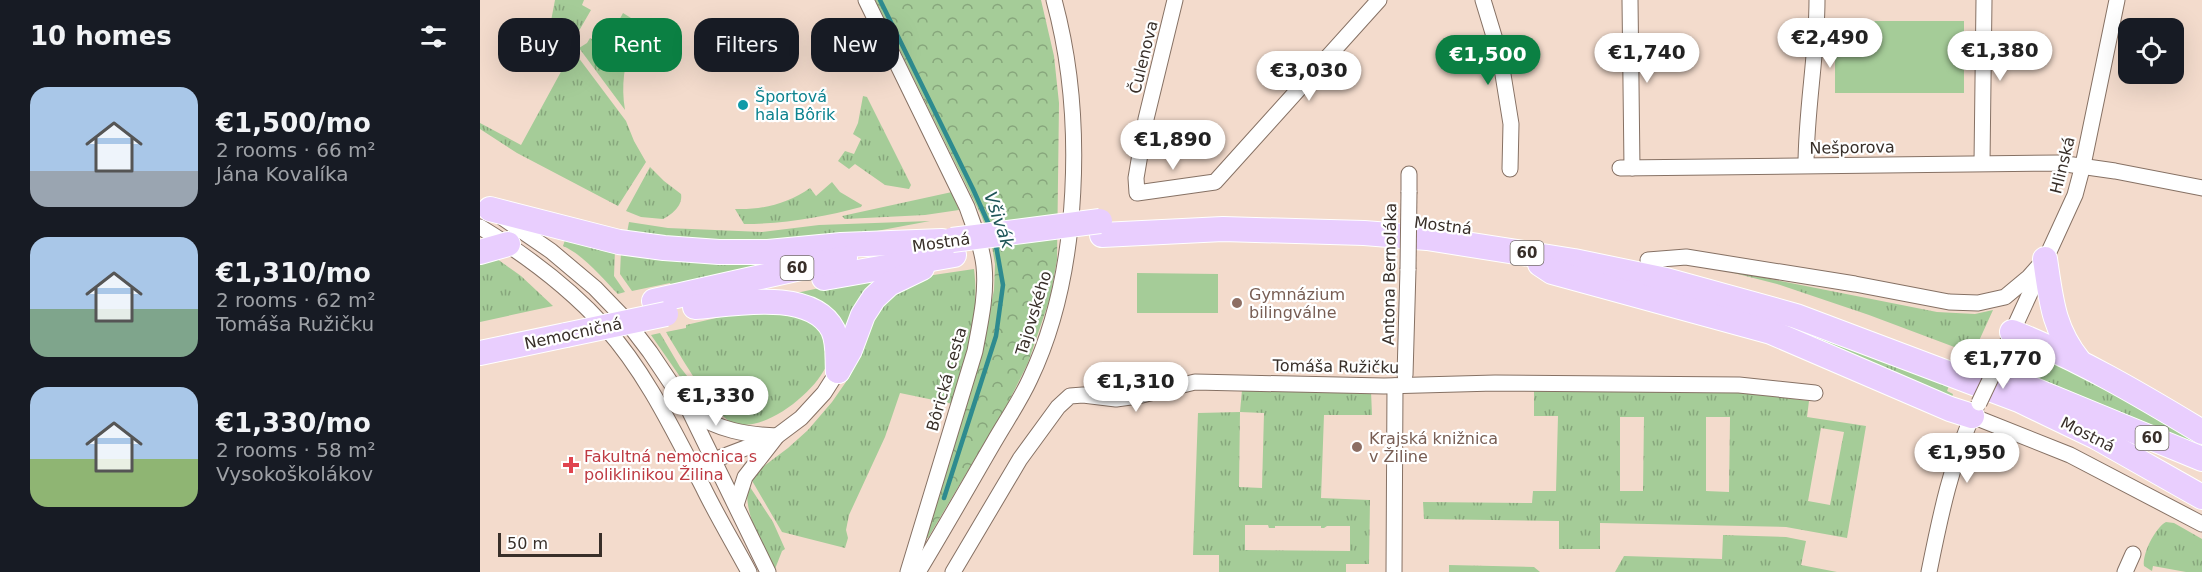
<!DOCTYPE html>
<html lang="en">
<head>
<meta charset="utf-8">
<style>
  :root { --surface:#171b24; --page:#20242c; --text:#f1f3f6; --muted:#9ea1a6; --accent:#0b8043 }
  body { margin:0; font-family:"DejaVu Sans",sans-serif; background:var(--page); color:var(--text); height:100vh; display:flex; flex-direction:column; font-size:22px; white-space:nowrap }
  * { box-sizing:border-box; margin:0 }
  p { font-size:20px; color:var(--muted) }
  .icon { flex:none; width:33px; height:33px; fill:none; stroke:currentColor; stroke-width:2; stroke-linecap:round; stroke-linejoin:round }
  .map { position:relative; flex:1; overflow:hidden }
  .sheet { display:flex; flex-direction:column; background:var(--surface); width:480px }
  .sheet>* { flex:none }
  .hud { position:absolute; left:18px; top:18px; width:570px; height:54px; display:flex; gap:12px }
  .buttons { position:absolute; left:1638px; top:18px; display:grid; gap:12px }
  .buttons a { display:grid; place-items:center; width:66px; height:66px; border-radius:12px; background:var(--surface); box-shadow:0 6px 24px #0002; font-size:30px }
  .scale { position:absolute; left:18px; bottom:15px; width:104px; box-sizing:border-box; padding-left:6px; border:3px solid #382f29; border-top:0; font-size:16px; line-height:21px; white-space:nowrap; color:#382f29; -webkit-text-stroke:4px #fff; paint-order:stroke }
  .price { position:absolute; translate:-50% -51px; padding:0 14px; border-radius:21px; background:#fff; color:#222; font-size:20px; line-height:39px; filter:drop-shadow(0 2px 3px #0008) }
  .price::after { content:''; position:absolute; left:50%; top:36px; width:18px; height:14px; margin-left:-9px; background:inherit; clip-path:polygon(0 0,100% 0,50% 100%) }
  .price.current { background:var(--accent); color:#fff }
  ul { padding:0; list-style:none }
  li { display:flex; align-items:center; gap:18px; height:150px; padding:0 30px }
  li span { display:grid; place-items:center; flex:none; width:168px; height:120px; border-radius:18px; color:#555 }
  li>.icon { margin-inline-start:auto }
  span .icon { width:72px; height:72px; fill:#fffc; stroke-width:1 }
  li b { font-size:26px }
  h2 { display:flex; justify-content:space-between; align-items:center; height:72px; padding:0 30px; font-size:26px }
  .tag { padding:0 21px; border-radius:18px; background:var(--surface); box-shadow:0 6px 24px #0002; font-size:21px; line-height:54px }
  .tag.current { background:var(--accent); color:#fff }
  main { display:flex; flex:1; min-height:0 }
  .map>svg:first-child { display:block }
  .grass { fill:url(#grass-tufts); fill-rule:evenodd }
  .park { fill:url(#park-crowns) }
  .garden { fill:#a5cc98 }
  .lines { fill:none; stroke-linecap:round; stroke-linejoin:round }
  .stream { stroke:#2e8b8f; stroke-width:4.5 }
  .street-casing { stroke:#867164; stroke-width:17 }
  .primary-casing { stroke:#fff; stroke-width:26 }
  .street { stroke:#fff; stroke-width:15 }
  .primary { stroke:#e9cefe; stroke-width:24 }
  .street-bridge-casing { stroke:#867164; stroke-width:17; stroke-linecap:butt }
  .primary-bridge-casing { stroke:#fff; stroke-width:26; stroke-linecap:butt }
  .street-bridge { stroke:#fff; stroke-width:15 }
  .primary-bridge { stroke:#e9cefe; stroke-width:24 }
  .culture-dot { fill:#0f9aa8; stroke:#fff; stroke-width:2 }
  .education-dot { fill:#8d6e63; stroke:#fff; stroke-width:2 }
  .health-dot { fill:#e0444e; stroke:#fff; stroke-width:2 }
  .labels { text-anchor:middle; stroke-width:4.5; stroke-linejoin:round; paint-order:stroke }
  .shield { fill:#fff; stroke:#746d69; stroke-width:1.5 }
  .shield-label { font-size:15px; font-weight:bold; fill:#382f29 }
  .street-label { font-size:16px; fill:#382f29; stroke:#fff }
  .culture-label { font-size:16px; fill:#0d838f; stroke:#fff; text-anchor:start }
  .education-label { font-size:16px; fill:#785e54; stroke:#fff; text-anchor:start }
  .health-label { font-size:16px; fill:#be3a42; stroke:#fff; text-anchor:start }
  .water-label { font-size:18px; font-style:italic; fill:#1f5559; stroke:#fff }
</style>
</head>
<body>
<main>
<section class="sheet">
<h2>10 homes<svg class="icon" aria-label="filters" viewBox="0 0 24 24"><path d="M4 7h16M4 17h16"/><circle cx="9" cy="7" r="2"/><circle cx="15" cy="17" r="2"/></svg></h2>
<ul>
<li><span style="background:linear-gradient(#a9c7e8 70%,#9aa5b1 0)"><svg class="icon" aria-label="home" viewBox="0 0 24 24"><path d="M3 11l9-7 9 7M6 9v11h12V9"/></svg></span><div><b>€1,500/mo</b><p>2 rooms · 66 m²</p><p>Jána Kovalíka</p></div></li>
<li><span style="background:linear-gradient(#a9c7e8 60%,#7fa58c 0)"><svg class="icon" aria-label="home" viewBox="0 0 24 24"><path d="M3 11l9-7 9 7M6 9v11h12V9"/></svg></span><div><b>€1,310/mo</b><p>2 rooms · 62 m²</p><p>Tomáša Ružičku</p></div></li>
<li><span style="background:linear-gradient(#a9c7e8 60%,#8fb573 0)"><svg class="icon" aria-label="home" viewBox="0 0 24 24"><path d="M3 11l9-7 9 7M6 9v11h12V9"/></svg></span><div><b>€1,330/mo</b><p>2 rooms · 58 m²</p><p>Vysokoškolákov</p></div></li>
</ul>
</section>
<div class="map">
<svg width="1722" height="572" viewBox="0 0 1722 572">
  <defs>
    <pattern id="grass-tufts" width="24" height="20" patternUnits="userSpaceOnUse" patternTransform="scale(1.5)"><rect width="24" height="20" fill="#a5cc98"/><path d="M3 7l-1-3M5 7V3M7 7l1-3M15 17l-1-3M17 17v-4M19 17l1-3" fill="none" stroke="#87a67c"/></pattern>
    <pattern id="park-crowns" width="20" height="18" patternUnits="userSpaceOnUse" patternTransform="scale(1.5)"><rect width="20" height="18" fill="#a5cc98"/><path d="M2 6a3 3 0 1 1 6 0M12 15a3 3 0 1 1 6 0" fill="none" stroke="#87a67c"/></pattern>
  </defs>
  <rect width="100%" height="100%" fill="#f3dbcc"/>
  <g class="grass">
    <path d="M75 0H104L102 5 111 10 96 36 71 21Z"/>
    <path d="M143 13 151 18 143 35 153 40C144 64 141 85 145 110L99 48 107 43 110 38 125 46Z"/>
    <path d="M95 53 146 121 154 141 166 162 138 206 37 153 0 129V123L41 145 89 57Z"/>
    <path d="M383 96 387 97 431 185 429 189 405 185 375 164 369 169 358 161 365 151 374 154 381 139 373 134 378 123Z"/>
    <path d="M170 167 184 181 201 194C203 205 193 214 183 219L161 217 146 211Z"/>
    <path d="M352 182 360 192 382 205 381 207C344 217 303 224 264 224L255 209C281 210 308 204 330 188L336 196Z"/>
    <path d="M472 192 479 210 445 215 365 219 362 216Z"/>
    <path d="M450 221 370 236 313 243 146 238 149 222 188 228 282 232 339 225Z"/>
    <path d="M85 240 135 250 134 276 145 292 138 294C122 278 104 255 83 246Z"/>
    <path d="M141 251 294 264 191 285 190 283 152 291 140 274Z"/>
    <path d="M13 256 41 276 73 306 0 322V261Z"/>
    <path d="M494 269C500 316 486 360 473 404L420 393 405 437 369 515 366 530 368 538 365 548 302 532 271 479 276 472 308 448 328 430 352 402 368 379 376 364 399 302 440 277Z"/>
    <path d="M1250 271 1457 312 1495 314 1513 310 1493 354 1389 315 1297 284 1250 272Z"/>
    <path d="M409 273 367 340 307 295Z"/>
    <path d="M279 308 317 312 345 332C346 341 350 355 347 364 337 391 281 437 251 422 234 414 197 350 186 332L206 328V325Z"/>
    <path d="M1290 320 1354 340 1470 383 1467 391 1473 394 1472 397 1467 399Z"/>
    <path d="M180 333 200 367 241 419 219 404 171 335Z"/>
    <path d="M1553 345 1722 441V448L1553 382 1557 372 1543 366Z"/>
    <path d="M1054 389 1251 391 1329 401 1327 417 1386 426 1367 538 1306 527 1120 523V549H1079V521L944 519 943 502 1052 503 1053 491H1076L1078 416H1054ZM1140 417H1164L1163 491H1140ZM1226 417H1250L1249 492 1226 491ZM1341 428 1364 432 1350 505 1328 501Z"/>
    <path d="M762 390 891 391 892 415H844L841 498 890 500 889 564H866V572H739V555H713L718 413 760 412ZM760 412 784 413 782 488 759 487ZM765 525H788L789 528H795V526H841V528H844L847 526H870V551L765 550Z"/>
    <path d="M268 484 293 522 305 549 302 551 295 569 292 567C281 541 263 513 268 484Z"/>
    <path d="M1686 522 1694 523 1722 539V572H1706L1673 566 1672 571 1664 566C1662 554 1675 528 1686 522Z"/>
    <path d="M1243 535 1306 537 1326 541 1321 565 1357 572H1135L1144 556 1242 559Z"/>
    <path d="M969 565 1054 567 1060 572H969Z"/>
  </g>
  <path class="park" d="M395 0H561L574 56 579 103 577 260 570 298 548 363 528 403 448 538H445L501 353 514 290 515 264 511 241 501 215Z"/>
  <g class="garden">
    <rect x="1355" y="21" width="129" height="72"/>
    <path d="M657 273 738 274V313H657Z"/>
  </g>
  <g class="lines">
    <g class="stream">
      <path d="M400 0 493 189 510 227"/>
      <path d="M464 498 516 336 523 285 515 240"/>
    </g>
    <defs>
      <g id="street">
        <path d="M386 0 487 207C494 227 502 246 504 266 507 294 500 324 495 351L428 572"/>
        <path d="M695 0 666 119 656 178 657 193 735 182 899 0"/>
        <path d="M1003 0 1020 56 1031 124 1030 169"/>
        <path d="M1150 0 1152 168"/>
        <path d="M1502 163 1504 0"/>
        <path d="M1326 165C1326 110 1337 55 1337 0"/>
        <path d="M1140 168 1579 163 1635 171 1722 188"/>
        <path d="M929 174V192"/>
        <path d="M23 218 71 251 115 288 144 318 170 352 209 410 288 572"/>
        <path d="M0 227C46 255 89 287 125 327 167 374 194 432 223 487 237 516 254 544 269 572"/>
        <path d="M1168 260 1206 257 1375 284 1469 302 1498 303 1525 297 1549 277 1565 259"/>
        <path d="M1518 363 1595 195 1603 165 1637 0"/>
        <path d="M925 375 928 269"/>
        <path d="M212 412C238 430 266 435 297 436"/>
        <path d="M1492 416 1590 455 1722 524"/>
        <path d="M213 468 289 439"/>
        <path d="M256 505 265 477 297 436 321 418 344 393 358 371"/>
        <path d="M438 572C464 529 489 485 514 442 526 421 540 401 550 379 601 272 605 114 574 0"/>
        <path d="M473 572 540 459 578 407 590 396 603 395 636 399 658 396 715 382 904 386 1015 383 1259 385 1335 393"/>
        <path d="M914 572 915 386"/>
        <path d="M1449 572C1460 517 1472 459 1496 408"/>
        <path d="M1645 572 1653 554"/>
      </g>
      <g id="primary">
        <path d="M10 209 139 242 184 248 239 252H288L361 245 462 241"/>
        <path d="M622 235 743 229 884 233 947 238 1094 261 1186 280 1316 316 1539 400 1616 437 1722 497"/>
        <path d="M0 252 28 244"/>
        <path d="M1565 259C1571 299 1573 329 1599 361"/>
        <path d="M1060 264 1072 272 1291 332 1470 409 1492 416"/>
        <path d="M344 278 474 255"/>
        <path d="M174 301 365 258"/>
        <path d="M215 307C252 304 332 288 353 330 359 343 357 358 358 371"/>
        <path d="M1532 332C1598 358 1661 395 1722 432"/>
        <path d="M0 353 86 335"/>
        <path d="M358 371 370 350 383 315 394 298 409 284 442 268"/>
        <path d="M1540 384 1722 459"/>
      </g>
    </defs>
    <use href="#street" class="street-casing"/>
    <use href="#primary" class="primary-casing"/>
    <use href="#street" class="street"/>
    <use href="#primary" class="primary"/>
    <defs>
      <g id="street-bridge">
        <path d="M928 269 929 192"/>
        <path d="M1499 403 1518 363"/>
      </g>
      <g id="primary-bridge">
        <path d="M472 240 620 221"/>
        <path d="M86 335 186 314"/>
      </g>
    </defs>
    <use href="#street-bridge" class="street-bridge-casing"/>
    <use href="#primary-bridge" class="primary-bridge-casing"/>
    <use href="#street-bridge" class="street-bridge"/>
    <use href="#primary-bridge" class="primary-bridge"/>
  </g>
  <circle class="culture-dot" cx="263" cy="105" r="6"/>
  <g class="education-dot">
    <circle cx="757" cy="303" r="6"/>
    <circle cx="877" cy="447" r="6"/>
  </g>
  <path class="health-dot" d="M88 456h6v6h6v6h-6v6h-6v-6h-6v-6h6z"/>
  <g class="labels">
    <g class="shield">
      <rect x="1030.5" y="241" width="33" height="24" rx="4.5"/>
      <rect x="300.5" y="256" width="33" height="24" rx="4.5"/>
      <rect x="1655.5" y="426" width="33" height="24" rx="4.5"/>
    </g>
    <g class="shield-label">
      <text x="1047" y="258">60</text>
      <text x="317" y="273">60</text>
      <text x="1672" y="443">60</text>
    </g>
    <g class="street-label">
      <text transform="translate(663 57) rotate(-76)" y="6">Čulenova</text>
      <text transform="translate(1372 147) rotate(-1)" y="6">Nešporova</text>
      <text transform="translate(1582 165) rotate(-76)" y="6">Hlinská</text>
      <text transform="translate(963 225) rotate(7)" y="6">Mostná</text>
      <text transform="translate(461 242) rotate(-8)" y="6">Mostná</text>
      <text transform="translate(909 274) rotate(-89)" y="6">Antona Bernoláka</text>
      <text transform="translate(553 313) rotate(-73)" y="6">Tajovského</text>
      <text transform="translate(93 333) rotate(-12)" y="6">Nemocničná</text>
      <text transform="translate(856 366) rotate(1)" y="6">Tomáša Ružičku</text>
      <text transform="translate(466 379) rotate(-74)" y="6">Bôrická cesta</text>
      <text transform="translate(1608 434) rotate(27)" y="6">Mostná</text>
    </g>
    <g class="culture-label">
      <text x="275" y="102">Športová<tspan x="275" dy="18">hala Bôrik</tspan></text>
    </g>
    <g class="education-label">
      <text x="769" y="300">Gymnázium<tspan x="769" dy="18">bilingválne</tspan></text>
      <text x="889" y="444">Krajská knižnica<tspan x="889" dy="18">v Žiline</tspan></text>
    </g>
    <g class="health-label">
      <text x="104" y="462">Fakultná nemocnica s<tspan x="104" dy="18">poliklinikou Žilina</tspan></text>
    </g>
    <g class="water-label">
      <text transform="translate(519 220) rotate(71)" y="6">Všivák</text>
    </g>
  </g>
</svg>
<div class="buttons">
<a><svg class="icon" aria-label="locate" viewBox="0 0 24 24"><circle cx="12" cy="12" r="6"/><path d="M12 2v4M12 18v4M2 12h4M18 12h4"/></svg></a>
</div>
<div class="scale">50 m</div>
<b class="price" style="left:1350px;top:69px">€2,490</b>
<b class="price" style="left:1520px;top:82px">€1,380</b>
<b class="price" style="left:1167px;top:84px">€1,740</b>
<b class="price current" style="left:1008px;top:86px">€1,500</b>
<b class="price" style="left:829px;top:102px">€3,030</b>
<b class="price" style="left:693px;top:171px">€1,890</b>
<b class="price" style="left:1523px;top:390px">€1,770</b>
<b class="price" style="left:656px;top:413px">€1,310</b>
<b class="price" style="left:236px;top:427px">€1,330</b>
<b class="price" style="left:1487px;top:484px">€1,950</b>
<div class="hud">
<a class="tag">Buy</a>
<a class="tag current">Rent</a>
<a class="tag">Filters</a>
<a class="tag">New</a>
</div>
</div>
</main>
</body>
</html>
